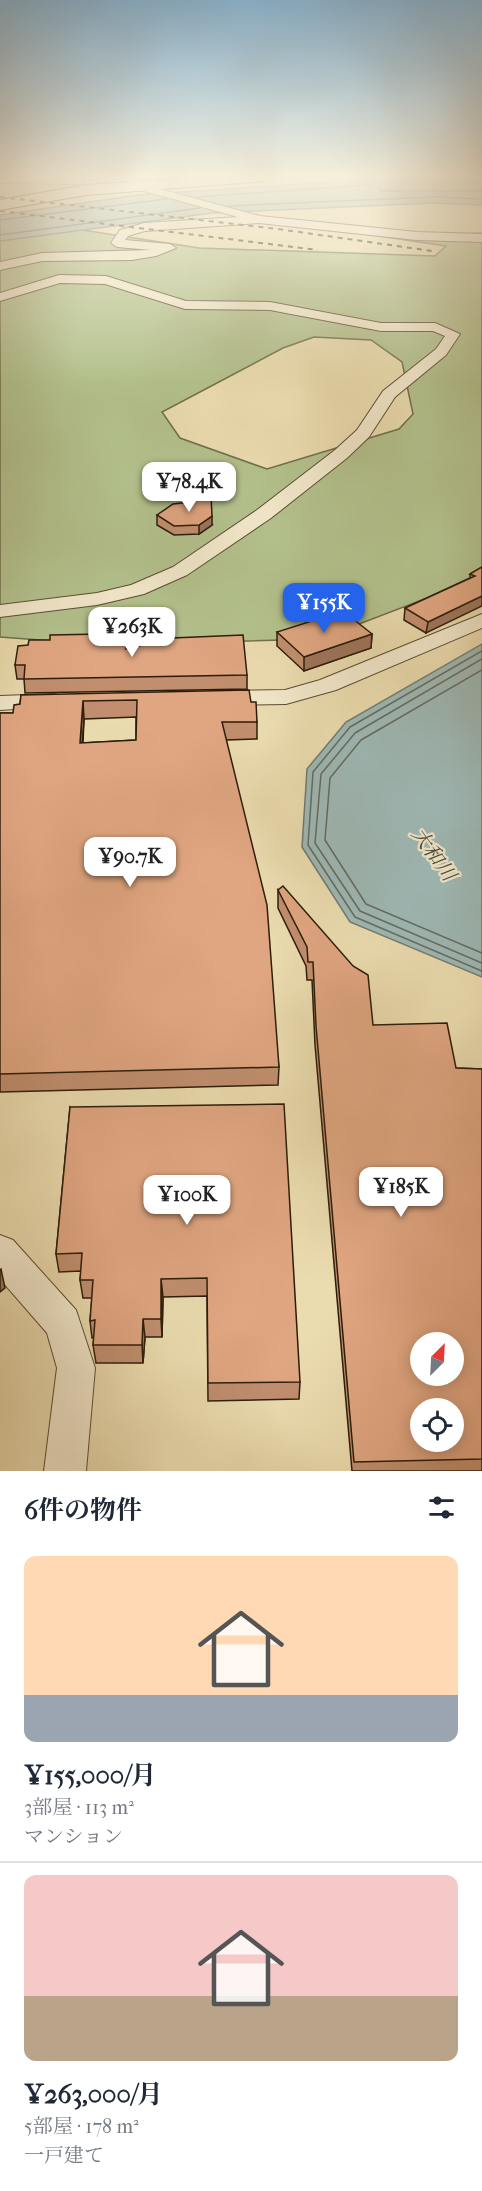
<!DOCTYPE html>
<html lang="ja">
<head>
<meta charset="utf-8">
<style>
  :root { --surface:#fff; --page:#f2f2f3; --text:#1f2937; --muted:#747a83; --line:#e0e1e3; --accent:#2563eb }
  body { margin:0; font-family:"IM FELL French Canon","Noto Serif JP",serif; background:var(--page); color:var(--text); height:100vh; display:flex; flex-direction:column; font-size:22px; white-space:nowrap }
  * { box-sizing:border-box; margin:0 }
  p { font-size:20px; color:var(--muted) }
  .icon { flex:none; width:33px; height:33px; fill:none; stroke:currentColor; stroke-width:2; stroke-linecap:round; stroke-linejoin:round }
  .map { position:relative; height:1471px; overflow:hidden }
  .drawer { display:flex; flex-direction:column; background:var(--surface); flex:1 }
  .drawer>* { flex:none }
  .needle { width:39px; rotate:24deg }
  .fabs { position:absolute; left:410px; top:1332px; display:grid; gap:12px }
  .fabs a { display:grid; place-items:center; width:54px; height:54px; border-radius:50%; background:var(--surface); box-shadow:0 3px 15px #0003; font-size:30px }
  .price { position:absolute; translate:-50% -51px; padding:0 14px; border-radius:12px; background:#fff; color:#222; font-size:20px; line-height:39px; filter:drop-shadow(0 2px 3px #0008) }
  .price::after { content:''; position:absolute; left:50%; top:36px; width:18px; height:14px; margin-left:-9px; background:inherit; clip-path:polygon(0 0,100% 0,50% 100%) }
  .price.on { background:var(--accent); color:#fff }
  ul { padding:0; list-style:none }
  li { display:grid; align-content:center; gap:12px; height:318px; padding:0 24px }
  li+li { border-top:2px solid var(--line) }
  li span { display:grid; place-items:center; height:186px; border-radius:12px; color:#555 }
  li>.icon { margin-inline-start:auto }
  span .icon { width:108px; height:108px; fill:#fffc; stroke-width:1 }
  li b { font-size:26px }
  h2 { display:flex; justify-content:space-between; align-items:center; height:72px; padding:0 24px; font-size:26px }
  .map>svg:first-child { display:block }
  .green { fill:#b3c18d; stroke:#706f4c; stroke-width:1.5; fill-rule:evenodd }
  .water { fill:#9eb9b6; stroke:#707b71; stroke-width:1.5 }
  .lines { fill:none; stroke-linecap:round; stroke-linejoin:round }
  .shore { stroke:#656b60; stroke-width:1.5 }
  .minor-casing { stroke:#5c4d33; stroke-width:2 }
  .secondary-casing { stroke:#2c1d0a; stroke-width:2 }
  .minor { fill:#f2e8cb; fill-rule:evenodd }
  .secondary { fill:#f2e8cb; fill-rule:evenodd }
  .rail { stroke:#2c1d0a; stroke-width:2; stroke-dasharray:5 5; stroke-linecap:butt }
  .wall { fill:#c18f6f; stroke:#2c1d0a; stroke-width:1.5; fill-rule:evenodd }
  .shaded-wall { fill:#9d745a; stroke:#2c1d0a; stroke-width:1.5 }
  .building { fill:#e0a681; stroke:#2c1d0a; stroke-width:1.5; fill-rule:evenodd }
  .labels { text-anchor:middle; stroke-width:4.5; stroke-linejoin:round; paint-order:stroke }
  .water-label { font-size:20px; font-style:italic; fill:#4e4c3e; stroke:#f2e8cb }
</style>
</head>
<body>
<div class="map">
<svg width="482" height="1471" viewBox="0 0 482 1471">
  <rect width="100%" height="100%" fill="#ebdcaf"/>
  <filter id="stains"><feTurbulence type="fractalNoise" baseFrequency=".00333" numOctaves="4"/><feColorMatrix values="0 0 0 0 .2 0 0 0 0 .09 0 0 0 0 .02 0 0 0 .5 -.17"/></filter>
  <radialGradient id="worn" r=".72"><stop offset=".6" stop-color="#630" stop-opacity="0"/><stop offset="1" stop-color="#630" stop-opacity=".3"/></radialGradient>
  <path class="green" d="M76 229 199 248 435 256 446 246 379 236 482 233V577L320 639 106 645 0 637V241ZM314 337 371 340 402 362 413 414 399 429 267 469 180 438 162 412 283 348Z"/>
  <g class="water">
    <path d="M392 178H482V205L434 203 212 213 0 241V215L138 195Z"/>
    <path d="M482 644V977L350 922 302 847 307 769 346 722Z"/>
  </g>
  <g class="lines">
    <g class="shore">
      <path d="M382 177 379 188 381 191H482"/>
      <path d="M391 177 394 182H482"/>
      <path d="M195 197 368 185 373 183 374 177"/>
      <path d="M228 206 434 197 482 199"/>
      <path d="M0 220 166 199"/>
      <path d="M0 235 200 208"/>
      <path d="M482 651 350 727 313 772 308 845 355 917 482 971"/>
      <path d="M482 659 355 733 321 774 315 843 360 911 482 963"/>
      <path d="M482 670 361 740 330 778 325 840 366 904 482 953"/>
    </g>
    <defs>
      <g id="minor">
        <path d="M0 177H101L76 184 0 183Z"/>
        <path d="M125 177H135L141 184 260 216 417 232 482 234V242L417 240 259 223 145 231 128 236 125 240 170 244 176 248 156 256 132 260 42 261 0 270V262L42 253 151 250 117 247 111 243 120 230 144 223 238 217 133 188Z"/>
        <path d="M59 275 106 276 186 301 270 302 381 323H435L460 334 446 355 395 397 369 437 347 458 271 518 187 575 144 594 97 605 0 617V605L97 593 131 585 173 567 257 510 335 450 357 430 383 391 436 349 445 336 433 331H381L270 310 185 309 105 284 60 283 0 301V293Z"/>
        <path d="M482 614V628L336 690 286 704 217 705 209 703 205 698 209 693 217 691 285 690 320 680Z"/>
        <path d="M54 694 62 696 66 701 62 706 0 710V696Z"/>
        <path d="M0 1235 13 1240 76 1310 95 1368 86 1471H44L57 1368 47 1333 0 1279Z"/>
      </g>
      <path id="secondary" d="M209 177H271L264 181 86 195 0 210V200L86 185Z"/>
    </defs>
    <use href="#minor" class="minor-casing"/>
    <use href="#secondary" class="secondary-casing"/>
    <use href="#minor" class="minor"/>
    <use href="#secondary" class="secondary"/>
    <g class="rail">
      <path d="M0 197 278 229 432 251"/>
      <path d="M0 211 318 250"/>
    </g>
  </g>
  <g class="wall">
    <path d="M157 515 212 525 199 534 174 535 157 525Z"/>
    <path d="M482 567 426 633 404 620 405 608 470 578V574Z"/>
    <path d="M277 632 372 634 371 648 304 671 277 646Z"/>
    <path d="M126 642 127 649 247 675V689L25 693 24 679H17L15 665 28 645Z"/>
    <path d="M21 695 251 702 257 722V739L226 740 279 1067 278 1085 0 1092V713H13L20 704ZM136 717V740L83 743 84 719Z"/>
    <path d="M278 890 373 1025 456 1068 482 1069V1471H352L315 1045 312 980H307L306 966 278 908Z"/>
    <path d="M70 1107 300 1382 299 1399 208 1401 207 1296 163 1297 162 1337H145L143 1363H96L93 1345 94 1338H92L90 1321 92 1298H83L80 1280 81 1271 59 1272 56 1254Z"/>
  </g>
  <g class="shaded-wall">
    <path d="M212 516V525L199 534V525Z"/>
    <path d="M482 596V606L426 633 428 622Z"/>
    <path d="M372 634 371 648 304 671V657Z"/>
    <path d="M83 701 84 719 81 760 80 743Z"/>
    <path d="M1 1269 5 1288 0 1292V1270Z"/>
    <path d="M161 1279 163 1297 162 1337 161 1319Z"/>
    <path d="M143 1319 145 1337 143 1363 142 1345Z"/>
  </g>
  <g class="building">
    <path d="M211 495 212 516 199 525 174 526 157 515 173 504 191 502Z"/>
    <path d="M482 567V596L428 622 405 608 475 576 470 574Z"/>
    <path d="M343 611 372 634 304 657 277 632Z"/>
    <path d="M102 634V643L126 642V649L172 638 243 635 247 675 24 679 25 665H15L18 646 28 645 29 640H50V635Z"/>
    <path d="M249 690 251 702H256L257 722H222L267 905 279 1067 0 1074V713H13L14 705 20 704 21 695ZM137 700 136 740 80 743 83 701Z"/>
    <path d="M283 886 353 966 368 975 373 1025 447 1023 456 1068 482 1069V1459L354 1462 316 1026 313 962H308L307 947 278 890ZM420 1342H453V1376H420ZM420 1408H453V1442H420Z"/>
    <path d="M284 1104 300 1382 208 1383 207 1278 161 1279V1319H143L142 1345H93L95 1320 90 1321 93 1280H80L82 1253 56 1254 70 1107Z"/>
  </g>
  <linearGradient id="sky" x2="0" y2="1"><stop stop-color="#8ab6d4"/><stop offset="0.46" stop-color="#f6efdb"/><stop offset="1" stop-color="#f6efdb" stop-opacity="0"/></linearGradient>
  <rect width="482" height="382" fill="url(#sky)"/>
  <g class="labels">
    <g class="water-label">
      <text transform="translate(434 854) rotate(54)" y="7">大和川</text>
    </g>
  </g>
  <rect width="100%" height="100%" filter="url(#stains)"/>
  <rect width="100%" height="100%" fill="url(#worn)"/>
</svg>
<div class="fabs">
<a><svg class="needle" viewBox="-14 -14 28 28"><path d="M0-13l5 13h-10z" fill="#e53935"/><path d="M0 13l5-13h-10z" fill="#747a83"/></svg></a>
<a><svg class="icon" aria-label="locate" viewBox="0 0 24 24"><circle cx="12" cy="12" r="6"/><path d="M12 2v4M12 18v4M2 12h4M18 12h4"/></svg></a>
</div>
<b class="price" style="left:189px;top:513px">¥78.4K</b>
<b class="price on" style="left:324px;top:634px">¥155K</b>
<b class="price" style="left:132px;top:658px">¥263K</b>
<b class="price" style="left:130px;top:888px">¥90.7K</b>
<b class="price" style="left:401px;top:1218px">¥185K</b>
<b class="price" style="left:187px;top:1226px">¥100K</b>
</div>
<section class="drawer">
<h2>6件の物件<svg class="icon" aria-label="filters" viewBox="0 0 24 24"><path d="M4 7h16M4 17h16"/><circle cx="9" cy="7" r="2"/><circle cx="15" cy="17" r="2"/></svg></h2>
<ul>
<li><span style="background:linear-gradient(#ffd9b3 75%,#9aa5b1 0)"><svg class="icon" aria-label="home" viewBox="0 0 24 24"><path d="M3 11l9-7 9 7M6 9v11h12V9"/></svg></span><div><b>¥155,000/月</b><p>3部屋 · 113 m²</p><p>マンション</p></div></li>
<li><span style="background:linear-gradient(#f6c9c9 65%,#b9a48a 0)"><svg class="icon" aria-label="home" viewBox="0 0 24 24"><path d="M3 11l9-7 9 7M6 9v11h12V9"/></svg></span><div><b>¥263,000/月</b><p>5部屋 · 178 m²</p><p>一戸建て</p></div></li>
</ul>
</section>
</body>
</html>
